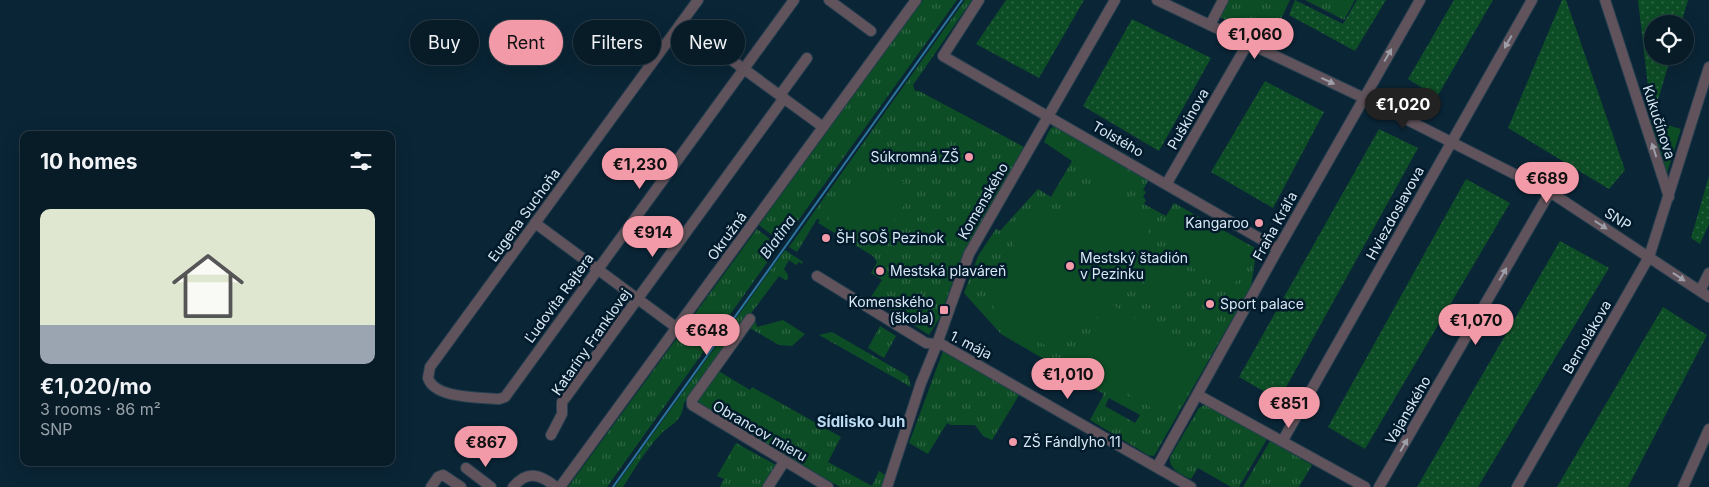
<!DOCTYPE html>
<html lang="en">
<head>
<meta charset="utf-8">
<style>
  :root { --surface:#081c28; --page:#162934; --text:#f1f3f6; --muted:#98a1a8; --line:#293a45; --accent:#f39aa9 }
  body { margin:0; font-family:Inter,sans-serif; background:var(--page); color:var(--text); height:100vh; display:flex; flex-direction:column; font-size:19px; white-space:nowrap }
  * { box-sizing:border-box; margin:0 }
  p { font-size:16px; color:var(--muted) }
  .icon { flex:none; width:28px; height:28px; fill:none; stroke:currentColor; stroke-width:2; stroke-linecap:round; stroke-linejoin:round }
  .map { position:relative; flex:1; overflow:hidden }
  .panel { position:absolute; left:20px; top:131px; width:375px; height:335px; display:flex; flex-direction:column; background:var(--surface); border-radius:10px; box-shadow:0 5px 20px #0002,0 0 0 1px var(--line) }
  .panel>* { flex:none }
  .top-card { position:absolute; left:410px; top:20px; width:475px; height:45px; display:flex; gap:10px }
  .controls { position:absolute; left:1644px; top:15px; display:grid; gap:10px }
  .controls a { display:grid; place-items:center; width:50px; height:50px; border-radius:50%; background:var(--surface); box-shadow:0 5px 20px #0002,0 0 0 1px var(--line); font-size:25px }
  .price { position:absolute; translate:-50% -42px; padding:0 11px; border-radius:18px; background:var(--accent); color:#111; font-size:16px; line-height:32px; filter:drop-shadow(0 1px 2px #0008) }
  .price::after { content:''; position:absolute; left:50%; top:30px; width:15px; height:11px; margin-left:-8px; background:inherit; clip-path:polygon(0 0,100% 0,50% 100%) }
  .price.on { background:#222; color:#fff }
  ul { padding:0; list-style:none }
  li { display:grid; align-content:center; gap:10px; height:265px; padding:0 20px }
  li+li { border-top:1px solid var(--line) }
  li span { display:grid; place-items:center; height:155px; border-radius:10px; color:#555 }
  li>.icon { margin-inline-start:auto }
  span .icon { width:90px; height:90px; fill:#fffc; stroke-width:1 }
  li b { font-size:21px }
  h2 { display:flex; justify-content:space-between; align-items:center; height:60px; padding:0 20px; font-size:21px }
  .chip { padding:0 18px; border-radius:22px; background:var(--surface); box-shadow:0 5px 20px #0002,0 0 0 1px var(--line); font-size:18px; line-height:45px }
  .chip.on { background:var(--accent); color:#111 }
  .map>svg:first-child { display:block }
  .grass { fill:url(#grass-tufts); fill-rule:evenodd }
  .park { fill:#0d4d26 }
  .garden { fill:url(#garden-dots) }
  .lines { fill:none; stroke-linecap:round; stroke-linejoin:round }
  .stream { stroke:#2c749e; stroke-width:2 }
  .minor-casing { stroke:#274051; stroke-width:12 }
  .minor { stroke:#61535b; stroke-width:10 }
  .oneway { fill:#9d9ea8 }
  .poi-dot { fill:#f39aa9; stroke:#021b2c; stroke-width:2 }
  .labels { text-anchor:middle; stroke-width:5; stroke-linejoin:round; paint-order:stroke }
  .street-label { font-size:14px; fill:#d9e8f4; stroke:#021b2c }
  .poi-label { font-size:14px; fill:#d9e8f4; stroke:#021b2c; text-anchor:start }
  .water-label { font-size:15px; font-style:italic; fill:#cadfed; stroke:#021b2c }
  .neighbourhood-label { font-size:15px; font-weight:bold; fill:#bddcf3; stroke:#021b2c }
</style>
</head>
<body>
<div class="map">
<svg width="1709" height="487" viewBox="0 0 1709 487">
  <defs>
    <pattern id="grass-tufts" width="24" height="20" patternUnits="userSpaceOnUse" patternTransform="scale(1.25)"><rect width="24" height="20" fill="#0d4d26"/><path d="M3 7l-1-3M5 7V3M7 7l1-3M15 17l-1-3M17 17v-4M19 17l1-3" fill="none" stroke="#306746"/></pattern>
    <pattern id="garden-dots" width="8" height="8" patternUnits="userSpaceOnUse" patternTransform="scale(1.25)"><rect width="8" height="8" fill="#0d4d26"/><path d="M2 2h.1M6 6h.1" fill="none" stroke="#306746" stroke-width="1.8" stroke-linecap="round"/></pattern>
  </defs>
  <rect width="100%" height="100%" fill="#0a2536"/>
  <g class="grass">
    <path d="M923 0H957L782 243 759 225Z"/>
    <path d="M965 0H972L913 85 915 91H919L1024 147 964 252 939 319 929 335 871 297 882 280 871 273 877 262 873 256 818 223 820 220 817 219 797 252 789 247Z"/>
    <path d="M1228 0H1290L1270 42 1220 17Z"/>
    <path d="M1305 0H1355L1344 20Z"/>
    <path d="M1056 125 1149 179 1143 190 1146 192 1143 197 1146 200 1144 204 1166 216 1174 203 1257 249 1251 286 1154 456 1148 455 1090 420 1104 394 1001 334 964 293 978 256 996 229 1000 231 1038 189 1051 197 1072 161 1044 142 1050 129ZM1109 398 1140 415 1135 423 1105 406Z"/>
    <path d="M757 229 779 246 607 487H568Z"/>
    <path d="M785 250 803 262 802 264 799 262 796 265 789 260 784 269 788 275V279L785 280 779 276 684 403C681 425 670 423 659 436 645 451 634 470 623 487H615Z"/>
    <path d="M755 320 757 327 783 320 805 334 792 346 779 345 748 327Z"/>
    <path d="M880 326 896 336 884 358 868 348Z"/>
    <path d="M832 332 908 376 911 387 819 335Z"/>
    <path d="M943 351 1019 395 992 440 983 436 975 425H951L947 423 928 454 909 443Z"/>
    <path d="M717 370 750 390 752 387 841 437 828 462 872 486 879 471 885 475 881 487H840L699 405 698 398Z"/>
    <path d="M1206 404 1267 439 1239 487H1231L1198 468 1191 479C1181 474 1169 470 1170 457L1199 408Z"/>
    <path d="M1270 441 1312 465 1299 487H1243Z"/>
    <path d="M736 443 776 465 762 487H720L724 479 717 476Z"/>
  </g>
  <g class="park">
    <path d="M1650 120 1681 129 1667 173Z"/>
    <path d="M1082 150 1129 177 1122 190 1075 164Z"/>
    <path d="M874 164 904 182 898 192 908 198 876 251 827 221Z"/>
    <path d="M1089 185C1138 201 1145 206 1155 258L1055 348C1017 336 986 318 985 274L1014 246 1009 235 1042 205 1046 210 1049 208 1055 214Z"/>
    <path d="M1174 210 1252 254 1231 290 1167 253 1173 242 1159 233Z"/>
    <path d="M1160 255 1192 273 1173 306 1141 288Z"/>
    <path d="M1107 302 1205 359 1171 419 1073 362Z"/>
  </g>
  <g class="garden">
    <path d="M1006 0H1084L1039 78 976 44Z"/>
    <path d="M1295 0 1343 24 1357 0H1386L1355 51 1289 15Z"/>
    <path d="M1454 0H1493L1437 97 1408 79Z"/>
    <path d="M1562 0H1566L1625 170 1609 189 1508 128Z"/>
    <path d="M1638 0H1688L1681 24H1652V56H1671L1658 100 1649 95Z"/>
    <path d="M1132 19 1211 58 1159 151 1083 106Z"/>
    <path d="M1265 81 1324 112 1273 208 1211 172Z"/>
    <path d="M1379 129 1418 148 1279 400 1239 377Z"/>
    <path d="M1709 176V224L1700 244 1691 238Z"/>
    <path d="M1466 179 1510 203 1365 449 1328 427Z"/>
    <path d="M1560 241 1609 268 1478 487H1417Z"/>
    <path d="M1663 307 1707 335 1628 487H1557Z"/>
  </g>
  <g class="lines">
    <path class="stream" d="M613 487 962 0"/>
    <defs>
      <g id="minor">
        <path d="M698 0 430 367 428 378C435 399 479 397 499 399L505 397 794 0"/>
        <path d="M829 0 871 31"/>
        <path d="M979 0 943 56 1278 249"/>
        <path d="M1157 0 1364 98 1550 192 1709 297"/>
        <path d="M1605 0 1669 197"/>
        <path d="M681 23 823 127"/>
        <path d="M1210 25 1223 0"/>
        <path d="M780 95 807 58"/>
        <path d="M1167 183 1248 43"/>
        <path d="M535 223 677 328"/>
        <path d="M817 276 926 343 943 345 1191 487"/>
        <path d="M1700 291 1709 273"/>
        <path d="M750 319 692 400V405L828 487"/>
        <path d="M1198 395 1365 487"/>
        <path d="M551 435 562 414V402L566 397 784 98"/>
        <path d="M1283 440 1532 0"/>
        <path d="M1157 467 1278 249 1420 0"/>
        <path d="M466 468 491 487"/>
        <path d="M431 487 438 477 443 475 461 487"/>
        <path d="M513 487C527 470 540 474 556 487"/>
        <path d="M560 487 916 0"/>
        <path d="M768 487 784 462"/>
        <path d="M887 487 921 383 937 344 969 254 1115 0"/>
        <path d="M1379 487 1550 192"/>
        <path d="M1517 487 1649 257 1709 67"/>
        <path d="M1683 487 1709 429"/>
      </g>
    </defs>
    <use href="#minor" class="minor-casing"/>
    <use href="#minor" class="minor"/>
  </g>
  <defs><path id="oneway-solid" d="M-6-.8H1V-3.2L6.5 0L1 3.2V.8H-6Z" transform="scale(1.25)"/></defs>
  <g class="oneway">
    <use href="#oneway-solid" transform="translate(1508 42) rotate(120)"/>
    <use href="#oneway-solid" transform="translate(1388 55) rotate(-60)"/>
    <use href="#oneway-solid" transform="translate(1328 81) rotate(25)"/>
    <use href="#oneway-solid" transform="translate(1654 150) rotate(-108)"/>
    <use href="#oneway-solid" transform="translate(1601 225) rotate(33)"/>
    <use href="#oneway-solid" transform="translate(1503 274) rotate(-60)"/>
    <use href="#oneway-solid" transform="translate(1679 277) rotate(34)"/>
    <use href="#oneway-solid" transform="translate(1404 445) rotate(-60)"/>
  </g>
  <g class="poi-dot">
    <circle cx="969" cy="157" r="5"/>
    <circle cx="1259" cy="223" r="5"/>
    <circle cx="826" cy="238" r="5"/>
    <circle cx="1070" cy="266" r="5"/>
    <circle cx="880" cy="271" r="5"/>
    <circle cx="1210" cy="304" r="5"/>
    <rect x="939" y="305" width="10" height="10" rx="2.5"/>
    <circle cx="1013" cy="442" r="5"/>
  </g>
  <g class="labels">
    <g class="street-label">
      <text transform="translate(1188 119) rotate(-60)" y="5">Puškinova</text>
      <text transform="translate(1659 122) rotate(72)" y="5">Kukučínova</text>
      <text transform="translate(1118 139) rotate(30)" y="5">Tolstého</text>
      <text transform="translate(983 201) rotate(-60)" y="5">Komenského</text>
      <text transform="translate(1395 213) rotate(-61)" y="5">Hviezdoslavova</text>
      <text transform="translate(524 215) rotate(-54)" y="5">Eugena Suchoňa</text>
      <text transform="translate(1618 219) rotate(33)" y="5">SNP</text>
      <text transform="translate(1275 226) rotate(-61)" y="5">Fraňa Kráľa</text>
      <text transform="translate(727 236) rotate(-54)" y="5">Okružná</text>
      <text transform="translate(559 298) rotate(-54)" y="5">Ľudovíta Rajtera</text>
      <text transform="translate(1587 337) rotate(-60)" y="5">Bernolákova</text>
      <text transform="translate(591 342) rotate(-55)" y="5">Kataríny Franklovej</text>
      <text transform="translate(971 345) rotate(27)" y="5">1. mája</text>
      <text transform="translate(1408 410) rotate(-60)" y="5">Vajanského</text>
      <text transform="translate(760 431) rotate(30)" y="5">Obrancov mieru</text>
    </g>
    <g class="poi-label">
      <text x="959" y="162" text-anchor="end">Súkromná ZŠ</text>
      <text x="1249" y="228" text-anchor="end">Kangaroo</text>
      <text x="836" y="243">ŠH SOŠ Pezinok</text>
      <text x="1080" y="263">Mestský štadión<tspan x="1080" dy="16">v Pezinku</tspan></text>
      <text x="890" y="276">Mestská plaváreň</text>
      <text x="934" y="307" text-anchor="end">Komenského<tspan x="934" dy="16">(škola)</tspan></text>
      <text x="1220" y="309">Sport palace</text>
      <text x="1023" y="447">ZŠ Fándlyho 11</text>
    </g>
    <g class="water-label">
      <text transform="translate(778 237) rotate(-54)" y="5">Blatina</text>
    </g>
    <g class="neighbourhood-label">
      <text x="861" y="427">Sídlisko Juh</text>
    </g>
  </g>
</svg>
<div class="controls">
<a><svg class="icon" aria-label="locate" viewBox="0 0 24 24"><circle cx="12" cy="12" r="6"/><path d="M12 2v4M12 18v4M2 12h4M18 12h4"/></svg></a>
</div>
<b class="price" style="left:1255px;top:60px">€1,060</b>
<b class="price on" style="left:1403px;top:130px">€1,020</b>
<b class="price" style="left:640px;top:190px">€1,230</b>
<b class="price" style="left:1547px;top:204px">€689</b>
<b class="price" style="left:653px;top:258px">€914</b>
<b class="price" style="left:1476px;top:346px">€1,070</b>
<b class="price" style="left:707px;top:356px">€648</b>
<b class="price" style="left:1068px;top:400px">€1,010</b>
<b class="price" style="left:1289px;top:429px">€851</b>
<b class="price" style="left:486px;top:468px">€867</b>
<div class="top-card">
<a class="chip">Buy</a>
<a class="chip on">Rent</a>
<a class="chip">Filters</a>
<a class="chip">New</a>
</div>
<section class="panel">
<h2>10 homes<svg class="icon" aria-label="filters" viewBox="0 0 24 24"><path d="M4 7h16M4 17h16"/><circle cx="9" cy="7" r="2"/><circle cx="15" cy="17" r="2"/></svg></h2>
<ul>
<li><span style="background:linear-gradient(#dfe7d0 75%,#9aa5b1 0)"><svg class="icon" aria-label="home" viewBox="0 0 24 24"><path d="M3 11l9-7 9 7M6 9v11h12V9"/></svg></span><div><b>€1,020/mo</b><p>3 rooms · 86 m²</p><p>SNP</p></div></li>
</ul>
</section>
</div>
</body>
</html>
